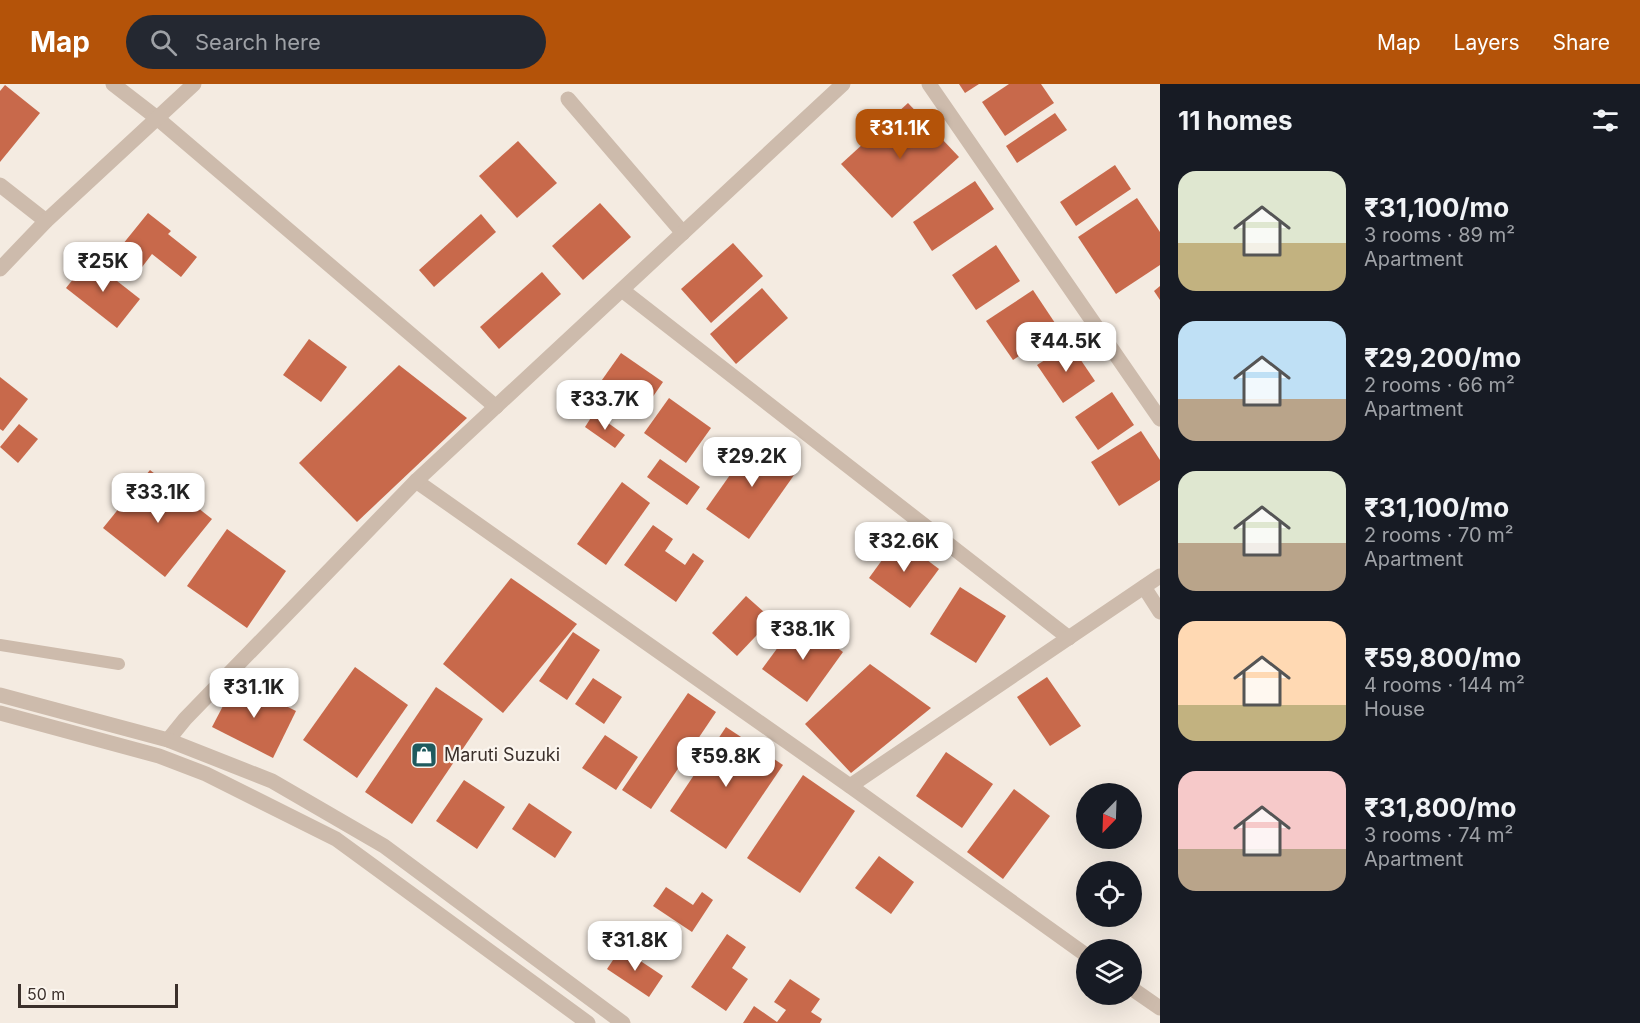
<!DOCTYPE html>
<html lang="en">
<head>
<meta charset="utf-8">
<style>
  :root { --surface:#171b24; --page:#242831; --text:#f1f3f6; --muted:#9ea1a6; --accent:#b45309 }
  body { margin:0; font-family:Inter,sans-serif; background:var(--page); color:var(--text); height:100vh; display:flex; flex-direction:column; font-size:22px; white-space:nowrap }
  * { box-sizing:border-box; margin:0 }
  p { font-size:20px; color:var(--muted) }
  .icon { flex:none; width:33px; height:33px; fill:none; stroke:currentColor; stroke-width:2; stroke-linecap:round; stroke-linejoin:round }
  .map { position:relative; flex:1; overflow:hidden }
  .sheet { display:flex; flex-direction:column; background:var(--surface); width:480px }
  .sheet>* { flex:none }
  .needle { width:39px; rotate:203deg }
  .controls { position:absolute; left:1076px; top:699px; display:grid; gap:12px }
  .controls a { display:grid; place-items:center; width:66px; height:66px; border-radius:50%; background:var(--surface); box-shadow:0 6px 24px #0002; font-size:30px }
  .scale { position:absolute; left:18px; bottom:15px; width:160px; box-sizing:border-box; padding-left:6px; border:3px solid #3b302b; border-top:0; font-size:16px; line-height:21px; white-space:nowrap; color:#3b302b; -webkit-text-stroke:4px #fbf5ee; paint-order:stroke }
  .price { position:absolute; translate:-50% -51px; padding:0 14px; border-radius:12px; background:#fff; color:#222; font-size:20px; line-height:39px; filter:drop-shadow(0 2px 3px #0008) }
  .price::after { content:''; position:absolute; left:50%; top:36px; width:18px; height:14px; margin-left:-9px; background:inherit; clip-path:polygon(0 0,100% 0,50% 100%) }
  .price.selected { background:var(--accent); color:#fff }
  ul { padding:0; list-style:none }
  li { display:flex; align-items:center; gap:18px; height:150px; padding:0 18px }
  li span { display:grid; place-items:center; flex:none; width:168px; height:120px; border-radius:18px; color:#555 }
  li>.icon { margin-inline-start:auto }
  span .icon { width:72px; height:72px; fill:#fffc; stroke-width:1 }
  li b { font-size:26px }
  h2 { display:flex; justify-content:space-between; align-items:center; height:72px; padding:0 18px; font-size:26px }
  header { display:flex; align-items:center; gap:36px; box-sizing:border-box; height:84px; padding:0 30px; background:var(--accent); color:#fff }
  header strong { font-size:28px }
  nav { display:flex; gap:33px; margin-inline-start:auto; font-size:21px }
  .search { width:420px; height:54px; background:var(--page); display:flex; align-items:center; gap:15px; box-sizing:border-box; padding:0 21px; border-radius:33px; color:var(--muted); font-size:22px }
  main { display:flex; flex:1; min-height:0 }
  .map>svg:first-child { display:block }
  .building { fill:#c8694b }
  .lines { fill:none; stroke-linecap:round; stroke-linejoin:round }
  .service { stroke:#cdbbac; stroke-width:12 }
  .minor { stroke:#cdbbac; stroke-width:15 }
  .tertiary { stroke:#cdbbac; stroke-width:15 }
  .labels { text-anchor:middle; stroke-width:4.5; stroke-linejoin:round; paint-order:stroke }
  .poi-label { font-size:18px; fill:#3b302b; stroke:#fbf5ee; text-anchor:start }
</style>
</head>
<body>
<header>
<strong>Map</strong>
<div class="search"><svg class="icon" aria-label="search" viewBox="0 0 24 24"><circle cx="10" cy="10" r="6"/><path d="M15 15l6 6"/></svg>Search here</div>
<nav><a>Map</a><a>Layers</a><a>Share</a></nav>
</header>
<main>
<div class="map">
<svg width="1160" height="939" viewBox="0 0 1160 939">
  <rect width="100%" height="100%" fill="#f4ebe1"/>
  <g class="building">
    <path d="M959 0H979L965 9Z"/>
    <path d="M1009 0H1041L1054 19 1005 52 982 18Z"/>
    <path d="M5 1 40 29 0 78V7Z"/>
    <path d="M908 19 959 73 892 134 841 80Z"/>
    <path d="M1055 29 1067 46 1017 79 1006 62Z"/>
    <path d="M518 57 557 99 517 134 479 92Z"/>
    <path d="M1115 81 1131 105 1076 142 1060 118Z"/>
    <path d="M975 97 994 125 932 167 913 138Z"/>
    <path d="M1137 114 1160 148V181L1116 210 1078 153Z"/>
    <path d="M600 119 631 153 583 196 552 162Z"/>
    <path d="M148 129 171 147 168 150 197 173 181 193 152 170 133 195 110 176Z"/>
    <path d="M481 130 496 148 434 203 419 186Z"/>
    <path d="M733 159 763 192 711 239 681 205Z"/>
    <path d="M996 161 1020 197 976 226 952 191Z"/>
    <path d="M89 175 140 215 117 244 66 204Z"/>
    <path d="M542 188 561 210 499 265 480 243Z"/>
    <path d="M1160 202V216L1154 207Z"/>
    <path d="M762 204 788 234 736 280 710 250Z"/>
    <path d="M1033 206 1059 245 1013 276 986 237Z"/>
    <path d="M309 255 347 283 321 318 283 291Z"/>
    <path d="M1070 260 1095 297 1063 319 1037 281Z"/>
    <path d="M621 269 663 298 639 333 597 303Z"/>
    <path d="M399 281 467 334 357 438 299 379Z"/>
    <path d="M0 293 28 315 3 347 0 345Z"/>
    <path d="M1112 308 1134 341 1098 366 1075 333Z"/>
    <path d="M669 314 711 344 686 379 644 349Z"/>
    <path d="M594 329 625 351 615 364 585 343Z"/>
    <path d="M19 340 38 355 18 379 0 363Z"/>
    <path d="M1141 347 1160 376V396L1119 422 1091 378Z"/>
    <path d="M756 354 799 384 749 455 706 425Z"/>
    <path d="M660 375 700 403 687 421 647 393Z"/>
    <path d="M150 386 212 435 165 493 103 444Z"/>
    <path d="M622 398 650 419 606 481 577 460Z"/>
    <path d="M653 441 673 455 665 467 685 481 693 469 704 477 676 518 624 481Z"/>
    <path d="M227 445 286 487 247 544 187 502Z"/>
    <path d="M898 454 939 485 910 524 869 494Z"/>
    <path d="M511 494 577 540 503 629 443 580Z"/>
    <path d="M960 503 1006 532 976 579 930 550Z"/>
    <path d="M746 512 772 535 737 572 712 549Z"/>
    <path d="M798 536 843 568 807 618 762 585Z"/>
    <path d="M573 548 600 566 567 616 539 597Z"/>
    <path d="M870 580 931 624 851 689 805 640Z"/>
    <path d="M355 583 408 621 357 694 303 656Z"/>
    <path d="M1047 593 1081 642 1050 662 1017 613Z"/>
    <path d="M593 594 622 613 604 640 575 620Z"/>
    <path d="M236 597 296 627 273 674 212 643Z"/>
    <path d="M436 603 483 635 412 740 365 708Z"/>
    <path d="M688 609 716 628 651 725 622 706Z"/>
    <path d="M726 643 783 681 726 765 670 727Z"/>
    <path d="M605 651 638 673 616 706 582 684Z"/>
    <path d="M946 668 993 700 962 744 916 712Z"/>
    <path d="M803 691 855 727 800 809 747 774Z"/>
    <path d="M464 696 505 723 477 765 436 737Z"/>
    <path d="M1014 705 1050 732 1003 795 967 768Z"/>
    <path d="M529 719 572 748 555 774 512 745Z"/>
    <path d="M879 772 914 798 891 830 855 804Z"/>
    <path d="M666 803 693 821 702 808 713 816 692 848 653 822Z"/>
    <path d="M727 850 746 863 732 884 748 895 726 927 691 903Z"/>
    <path d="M621 864 663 892 649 913 607 885Z"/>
    <path d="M790 895 820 915 811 928 822 935 820 939H743L754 922 777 938 786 926 774 918Z"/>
  </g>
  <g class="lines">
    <path class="service" d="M0 561 119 580"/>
    <g class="minor">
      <path d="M113 0 157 34 496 323"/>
      <path d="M929 0 1160 335"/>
      <path d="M568 15 683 149"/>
      <path d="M0 101 46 137"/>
      <path d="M0 185 46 137 194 0"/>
      <path d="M622 206 1069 554"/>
      <path d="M416 397 850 702 1086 871"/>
      <path d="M1144 503 1160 528"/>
      <path d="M168 656 185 635 416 397 843 0"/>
      <path d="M850 702 1160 492"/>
      <path d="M1131 904 1160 924"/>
    </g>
    <g class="tertiary">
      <path d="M0 611 168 656 272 697 384 762 623 939"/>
      <path d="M0 629 159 672 206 690 336 755 588 939"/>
    </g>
  </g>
  <defs>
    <symbol id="shop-square" viewBox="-11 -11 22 22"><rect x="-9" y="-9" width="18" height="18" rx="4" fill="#1f5a5e" stroke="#fbf5ee"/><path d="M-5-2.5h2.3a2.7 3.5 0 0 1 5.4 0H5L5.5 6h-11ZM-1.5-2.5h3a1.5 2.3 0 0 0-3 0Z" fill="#fff"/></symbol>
  </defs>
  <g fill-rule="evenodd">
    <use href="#shop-square" x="409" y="656" width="30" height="30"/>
  </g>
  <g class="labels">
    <g class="poi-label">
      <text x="444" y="677">Maruti Suzuki</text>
    </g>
  </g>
</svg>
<div class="controls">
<a><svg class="needle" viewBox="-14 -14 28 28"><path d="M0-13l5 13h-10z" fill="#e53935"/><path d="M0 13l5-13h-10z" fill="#9ea1a6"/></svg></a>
<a><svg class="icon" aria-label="locate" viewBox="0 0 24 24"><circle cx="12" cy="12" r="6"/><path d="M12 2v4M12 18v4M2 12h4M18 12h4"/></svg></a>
<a><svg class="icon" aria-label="layers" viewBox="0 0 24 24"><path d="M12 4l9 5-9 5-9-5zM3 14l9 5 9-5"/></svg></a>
</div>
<div class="scale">50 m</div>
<b class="price selected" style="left:900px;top:76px">₹31.1K</b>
<b class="price" style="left:103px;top:209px">₹25K</b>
<b class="price" style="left:1066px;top:289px">₹44.5K</b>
<b class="price" style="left:605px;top:347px">₹33.7K</b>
<b class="price" style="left:752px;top:404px">₹29.2K</b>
<b class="price" style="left:158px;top:440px">₹33.1K</b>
<b class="price" style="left:904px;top:489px">₹32.6K</b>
<b class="price" style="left:803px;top:577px">₹38.1K</b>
<b class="price" style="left:254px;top:635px">₹31.1K</b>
<b class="price" style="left:726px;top:704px">₹59.8K</b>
<b class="price" style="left:635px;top:888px">₹31.8K</b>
</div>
<section class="sheet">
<h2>11 homes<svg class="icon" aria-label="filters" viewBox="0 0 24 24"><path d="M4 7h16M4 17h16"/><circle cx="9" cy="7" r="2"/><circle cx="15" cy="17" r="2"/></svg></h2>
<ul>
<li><span style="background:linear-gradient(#dfe7d0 60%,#c2b280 0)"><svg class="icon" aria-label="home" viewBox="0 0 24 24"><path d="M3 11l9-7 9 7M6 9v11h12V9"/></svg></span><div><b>₹31,100/mo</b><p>3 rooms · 89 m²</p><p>Apartment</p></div></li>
<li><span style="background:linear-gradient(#bfe0f5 65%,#b9a48a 0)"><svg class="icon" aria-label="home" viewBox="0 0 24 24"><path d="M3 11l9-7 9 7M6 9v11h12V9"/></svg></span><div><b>₹29,200/mo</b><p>2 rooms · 66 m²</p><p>Apartment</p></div></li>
<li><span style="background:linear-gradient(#dfe7d0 60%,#b9a48a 0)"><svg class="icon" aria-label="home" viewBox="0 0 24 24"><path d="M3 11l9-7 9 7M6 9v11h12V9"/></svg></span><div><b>₹31,100/mo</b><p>2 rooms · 70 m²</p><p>Apartment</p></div></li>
<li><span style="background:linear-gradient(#ffd9b3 70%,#c2b280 0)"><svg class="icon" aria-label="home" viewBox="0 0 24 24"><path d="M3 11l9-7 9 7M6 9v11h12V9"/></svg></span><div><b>₹59,800/mo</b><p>4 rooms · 144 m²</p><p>House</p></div></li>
<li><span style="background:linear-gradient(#f6c9c9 65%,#b9a48a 0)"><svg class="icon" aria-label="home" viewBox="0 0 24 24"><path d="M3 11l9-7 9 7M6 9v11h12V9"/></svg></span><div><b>₹31,800/mo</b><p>3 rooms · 74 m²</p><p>Apartment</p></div></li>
</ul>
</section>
</main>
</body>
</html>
